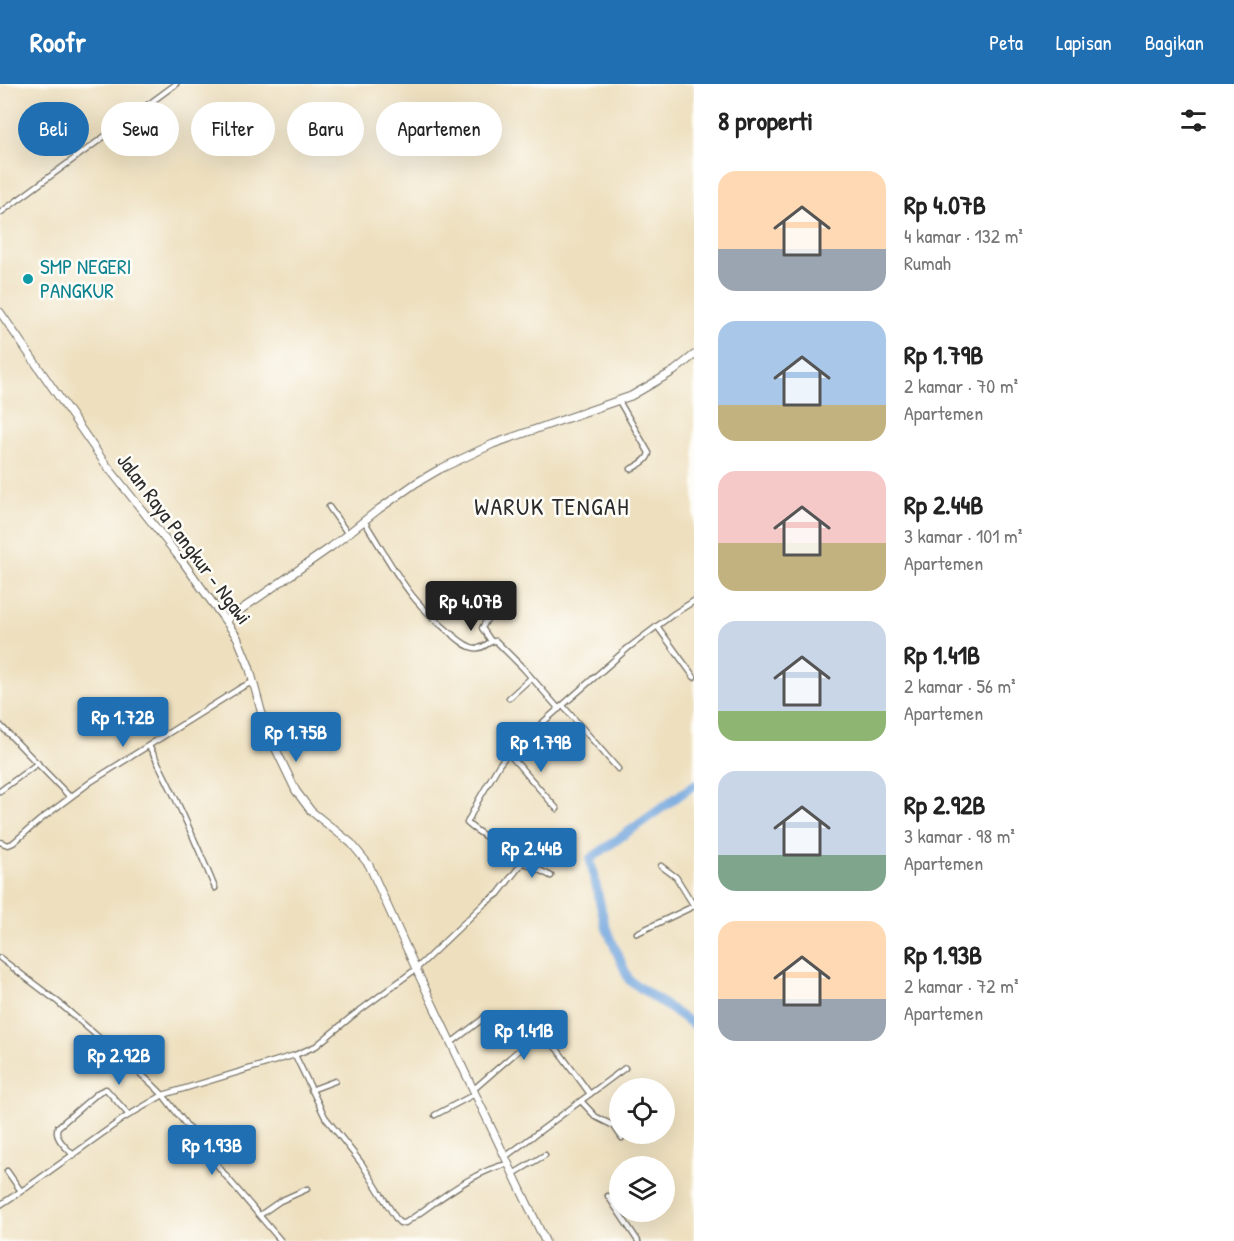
<!DOCTYPE html>
<html lang="id">
<head>
<meta charset="utf-8">
<style>
  :root { --surface:#fff; --page:#f2f2f2; --text:#222; --muted:#767676; --accent:#1f6fb2 }
  body { margin:0; font-family:"Patrick Hand",sans-serif; background:var(--page); color:var(--text); height:100vh; display:flex; flex-direction:column; font-size:22px; white-space:nowrap }
  * { box-sizing:border-box; margin:0 }
  p { font-size:20px; color:var(--muted) }
  .icon { flex:none; width:33px; height:33px; fill:none; stroke:currentColor; stroke-width:2; stroke-linecap:round; stroke-linejoin:round }
  .map { position:relative; flex:1; overflow:hidden }
  .panel { display:flex; flex-direction:column; background:var(--surface); width:540px }
  .panel>* { flex:none }
  .hud { position:absolute; left:18px; top:18px; width:570px; height:54px; display:flex; gap:12px }
  .fabs { position:absolute; left:609px; top:994px; display:grid; gap:12px }
  .fabs a { display:grid; place-items:center; width:66px; height:66px; border-radius:50%; background:var(--surface); box-shadow:0 6px 24px #0002; font-size:30px }
  .price { position:absolute; translate:-50% -51px; padding:0 14px; border-radius:6px; background:var(--accent); color:#fff; font-size:20px; line-height:39px; filter:drop-shadow(0 2px 3px #0008) }
  .price::after { content:''; position:absolute; left:50%; top:36px; width:18px; height:14px; margin-left:-9px; background:inherit; clip-path:polygon(0 0,100% 0,50% 100%) }
  .price.on { background:#222; color:#fff }
  ul { padding:0; list-style:none }
  li { display:flex; align-items:center; gap:18px; height:150px; padding:0 24px }
  li span { display:grid; place-items:center; flex:none; width:168px; height:120px; border-radius:18px; color:#555 }
  li>.icon { margin-inline-start:auto }
  span .icon { width:72px; height:72px; fill:#fffc; stroke-width:1 }
  li b { font-size:26px }
  h2 { display:flex; justify-content:space-between; align-items:center; height:72px; padding:0 24px; font-size:26px }
  .chip { padding:0 21px; border-radius:27px; background:var(--surface); box-shadow:0 6px 24px #0002; font-size:21px; line-height:54px }
  .chip.on { background:var(--accent); color:#fff }
  header { display:flex; align-items:center; gap:36px; box-sizing:border-box; height:84px; padding:0 30px; background:var(--accent); color:#fff }
  header strong { font-size:28px }
  nav { display:flex; gap:33px; margin-inline-start:auto; font-size:21px }
  main { display:flex; flex:1; min-height:0 }
  .map>svg:first-child { display:block }
  .lines { fill:none; stroke-linecap:round; stroke-linejoin:round }
  .river { stroke:#70a4dd; stroke-width:9 }
  .street-casing { stroke:#6f6a5f; stroke-width:7 }
  .secondary-casing { stroke:#6f6a5f; stroke-width:9 }
  .street { stroke:#fff; stroke-width:4.5 }
  .secondary { stroke:#fff; stroke-width:7 }
  .culture-dot { fill:#0f9aa8; stroke:#fdfcf7; stroke-width:2 }
  .labels { text-anchor:middle; stroke-width:5; stroke-linejoin:round; paint-order:stroke }
  .culture-label { font-size:21px; fill:#0d838f; stroke:#fdfcf7; text-anchor:start }
  .street-label { font-size:21px; fill:#2b2b2b; stroke:#fdfcf7 }
  .quarter-label { font-size:24px; letter-spacing:1.5px; fill:#2b2b2b; stroke:#fdfcf7 }
</style>
</head>
<body>
<header>
<strong>Roofr</strong>
<nav><a>Peta</a><a>Lapisan</a><a>Bagikan</a></nav>
</header>
<main>
<div class="map">
<svg width="694" height="1157" viewBox="0 0 694 1157">
  <rect width="100%" height="100%" fill="#fdfcf7"/>
  <filter id="ink" filterUnits="userSpaceOnUse"><feTurbulence type="fractalNoise" baseFrequency=".0167" numOctaves="2"/><feDisplacementMap in="SourceGraphic" scale="12" xChannelSelector="R" yChannelSelector="G"/><feConvolveMatrix kernelMatrix="1 2 1 2 8 2 1 2 1" color-interpolation-filters="sRGB"/></filter>
  <filter id="wash" filterUnits="userSpaceOnUse"><feTurbulence type="fractalNoise" baseFrequency=".008" numOctaves="4" result="noise"/><feDisplacementMap in="SourceGraphic" scale="24" xChannelSelector="R" yChannelSelector="G"/><feGaussianBlur stdDeviation="1.35" result="paint"/><feColorMatrix in="noise" values="0 0 0 0 0 0 0 0 0 0 0 0 0 0 0 0 0 1.4 0 .05"/><feComposite in="paint" operator="in"/></filter>
  <g filter="url(#wash)">
    <rect width="100%" height="100%" fill="#eee0bf"/>
    <g class="lines">
      <path class="river" d="M694 701 590 775 605 841 629 896 694 941"/>
    </g>
  </g>
  <g filter="url(#ink)">
    <g class="lines">
      <defs>
        <g id="street">
          <path d="M0 129 176 0"/>
          <path d="M619 317 649 369C648 377 638 381 631 385"/>
          <path d="M329 423 348 450"/>
          <path d="M364 437C381 463 395 491 415 515 425 527 436 537 448 547 456 553 465 563 475 564 484 566 488 556 496 557L523 584 559 625"/>
          <path d="M483 523 490 530 482 544 491 557"/>
          <path d="M657 542 694 593"/>
          <path d="M509 614 531 594"/>
          <path d="M563 622 618 685"/>
          <path d="M0 641 70 713"/>
          <path d="M149 662C174 708 195 756 215 804"/>
          <path d="M508 669 557 725"/>
          <path d="M0 707 38 679"/>
          <path d="M0 758 8 761 13 759 40 736 92 697 242 603 253 598"/>
          <path d="M523 778 551 792"/>
          <path d="M661 782 676 793 694 822"/>
          <path d="M637 849 694 822"/>
          <path d="M0 874 58 918 151 999 163 1011 225 1091 281 1157"/>
          <path d="M540 947 557 965 590 1010"/>
          <path d="M451 959 484 934V933"/>
          <path d="M295 971 325 1033 362 1080 397 1136 400 1139H405C436 1119 472 1087 508 1080"/>
          <path d="M474 1005 558 932"/>
          <path d="M311 1006 335 997"/>
          <path d="M581 1017 596 1033 614 1042 622 1054"/>
          <path d="M435 1031 475 1010"/>
          <path d="M73 1071C66 1063 53 1053 58 1043L99 1008 106 1005 129 1031"/>
          <path d="M505 1073 625 984"/>
          <path d="M7 1087 21 1107"/>
          <path d="M513 1090 545 1071"/>
          <path d="M608 1112 638 1157"/>
          <path d="M0 1121 29 1102 124 1034 163 1011 295 971 316 962 351 933 416 885 485 819 498 810 523 778 473 744 467 739 478 717 499 681 508 669 628 564 672 531 694 517"/>
          <path d="M260 1131 280 1117 307 1105"/>
        </g>
        <g id="secondary">
          <path d="M0 228 104 378 183 478 237 553 249 582 263 634 268 649 296 707 311 727 351 759 369 781 416 885 545 1157"/>
          <path d="M226 536 331 463 379 425 416 399 440 385 493 360 631 312 674 287 694 271"/>
        </g>
      </defs>
      <use href="#street" class="street-casing"/>
      <use href="#secondary" class="secondary-casing"/>
      <use href="#street" class="street"/>
      <use href="#secondary" class="secondary"/>
    </g>
  </g>
  <circle class="culture-dot" cx="28" cy="195" r="6"/>
  <g class="labels">
    <g class="culture-label">
      <text x="40" y="190">SMP NEGERI<tspan x="40" dy="24">PANGKUR</tspan></text>
    </g>
    <g class="street-label">
      <text transform="translate(184 455) rotate(53)" y="7">Jalan Raya Pangkur - Ngawi</text>
    </g>
    <g class="quarter-label">
      <text x="552" y="431">WARUK TENGAH</text>
    </g>
  </g>
</svg>
<div class="fabs">
<a><svg class="icon" aria-label="locate" viewBox="0 0 24 24"><circle cx="12" cy="12" r="6"/><path d="M12 2v4M12 18v4M2 12h4M18 12h4"/></svg></a>
<a><svg class="icon" aria-label="layers" viewBox="0 0 24 24"><path d="M12 4l9 5-9 5-9-5zM3 14l9 5 9-5"/></svg></a>
</div>
<b class="price on" style="left:471px;top:548px">Rp 4.07B</b>
<b class="price" style="left:123px;top:664px">Rp 1.72B</b>
<b class="price" style="left:296px;top:679px">Rp 1.75B</b>
<b class="price" style="left:541px;top:689px">Rp 1.79B</b>
<b class="price" style="left:532px;top:795px">Rp 2.44B</b>
<b class="price" style="left:524px;top:977px">Rp 1.41B</b>
<b class="price" style="left:119px;top:1002px">Rp 2.92B</b>
<b class="price" style="left:212px;top:1092px">Rp 1.93B</b>
<div class="hud">
<a class="chip on">Beli</a>
<a class="chip">Sewa</a>
<a class="chip">Filter</a>
<a class="chip">Baru</a>
<a class="chip">Apartemen</a>
</div>
</div>
<section class="panel">
<h2>8 properti<svg class="icon" aria-label="filters" viewBox="0 0 24 24"><path d="M4 7h16M4 17h16"/><circle cx="9" cy="7" r="2"/><circle cx="15" cy="17" r="2"/></svg></h2>
<ul>
<li><span style="background:linear-gradient(#ffd9b3 65%,#9aa5b1 0)"><svg class="icon" aria-label="home" viewBox="0 0 24 24"><path d="M3 11l9-7 9 7M6 9v11h12V9"/></svg></span><div><b>Rp 4.07B</b><p>4 kamar · 132 m²</p><p>Rumah</p></div></li>
<li><span style="background:linear-gradient(#a9c7e8 70%,#c2b280 0)"><svg class="icon" aria-label="home" viewBox="0 0 24 24"><path d="M3 11l9-7 9 7M6 9v11h12V9"/></svg></span><div><b>Rp 1.79B</b><p>2 kamar · 70 m²</p><p>Apartemen</p></div></li>
<li><span style="background:linear-gradient(#f6c9c9 60%,#c2b280 0)"><svg class="icon" aria-label="home" viewBox="0 0 24 24"><path d="M3 11l9-7 9 7M6 9v11h12V9"/></svg></span><div><b>Rp 2.44B</b><p>3 kamar · 101 m²</p><p>Apartemen</p></div></li>
<li><span style="background:linear-gradient(#c9d6e8 75%,#8fb573 0)"><svg class="icon" aria-label="home" viewBox="0 0 24 24"><path d="M3 11l9-7 9 7M6 9v11h12V9"/></svg></span><div><b>Rp 1.41B</b><p>2 kamar · 56 m²</p><p>Apartemen</p></div></li>
<li><span style="background:linear-gradient(#c9d6e8 70%,#7fa58c 0)"><svg class="icon" aria-label="home" viewBox="0 0 24 24"><path d="M3 11l9-7 9 7M6 9v11h12V9"/></svg></span><div><b>Rp 2.92B</b><p>3 kamar · 98 m²</p><p>Apartemen</p></div></li>
<li><span style="background:linear-gradient(#ffd9b3 65%,#9aa5b1 0)"><svg class="icon" aria-label="home" viewBox="0 0 24 24"><path d="M3 11l9-7 9 7M6 9v11h12V9"/></svg></span><div><b>Rp 1.93B</b><p>2 kamar · 72 m²</p><p>Apartemen</p></div></li>
</ul>
</section>
</main>
</body>
</html>
